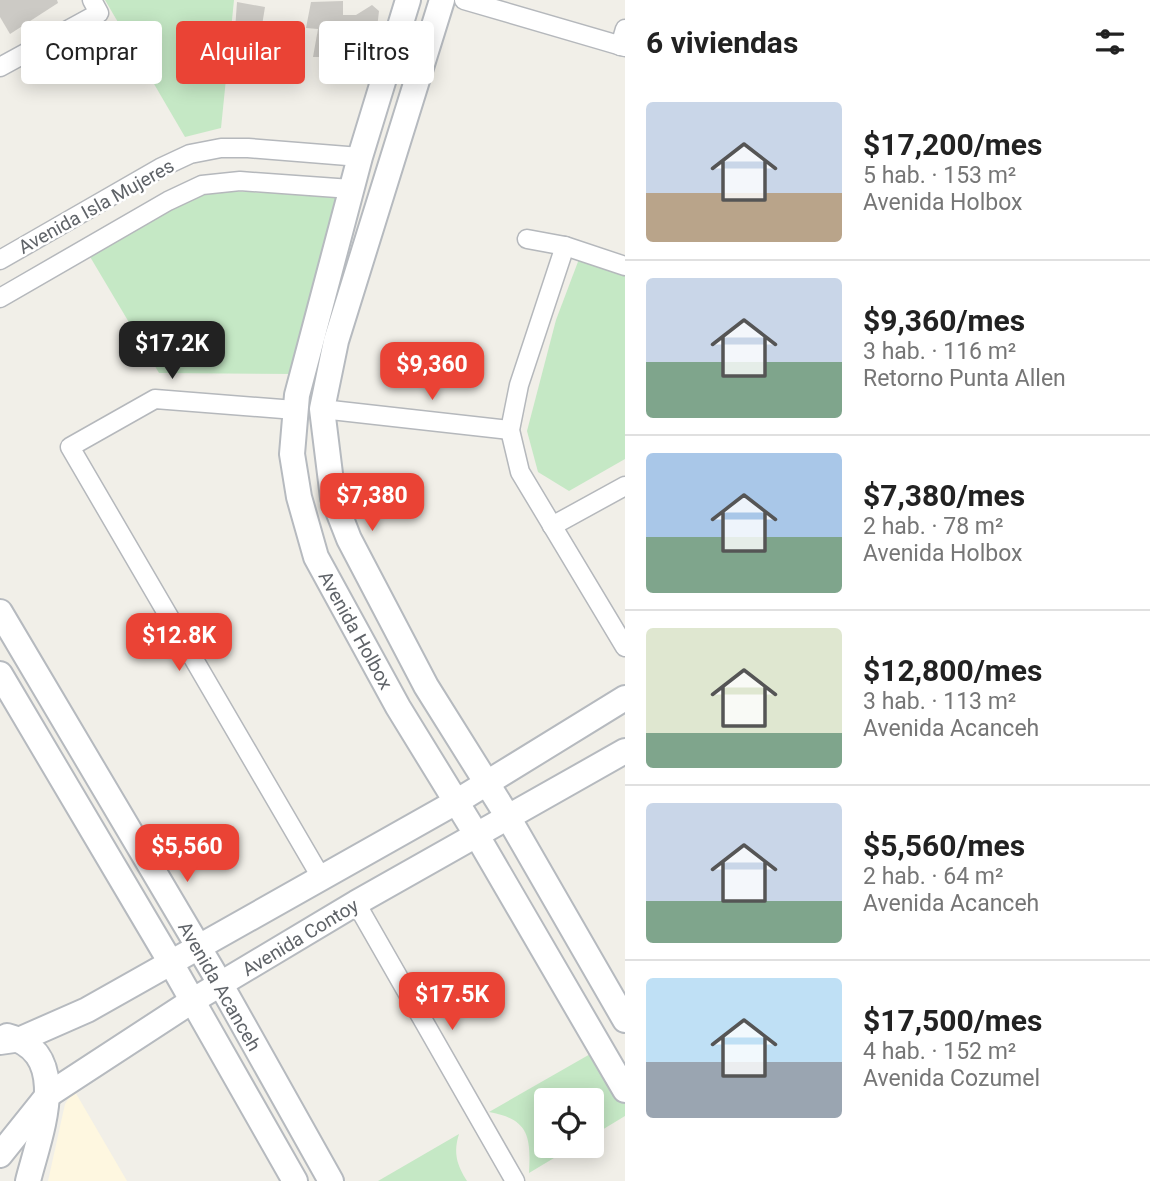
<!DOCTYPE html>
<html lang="es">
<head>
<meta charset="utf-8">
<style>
  :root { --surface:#fff; --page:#f6f6f6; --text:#222; --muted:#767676; --line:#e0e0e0; --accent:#ea4335 }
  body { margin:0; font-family:Roboto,sans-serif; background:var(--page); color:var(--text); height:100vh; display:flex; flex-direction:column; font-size:26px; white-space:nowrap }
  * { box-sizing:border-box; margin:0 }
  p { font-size:23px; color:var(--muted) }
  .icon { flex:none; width:38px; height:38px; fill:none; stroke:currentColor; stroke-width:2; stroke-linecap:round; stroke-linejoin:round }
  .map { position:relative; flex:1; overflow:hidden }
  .drawer { display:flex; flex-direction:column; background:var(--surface); width:525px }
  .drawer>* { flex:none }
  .hud { position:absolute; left:21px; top:21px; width:499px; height:63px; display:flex; gap:14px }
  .tools { position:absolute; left:534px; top:1088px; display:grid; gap:14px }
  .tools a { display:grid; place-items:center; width:70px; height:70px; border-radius:7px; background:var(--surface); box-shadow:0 4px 18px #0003; font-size:35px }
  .price { position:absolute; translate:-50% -60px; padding:0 16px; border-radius:14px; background:var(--accent); color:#fff; font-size:23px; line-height:46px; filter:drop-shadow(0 2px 4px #0008) }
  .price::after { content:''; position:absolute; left:50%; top:42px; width:21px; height:16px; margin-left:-10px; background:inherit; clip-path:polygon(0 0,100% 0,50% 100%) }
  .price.current { background:#222; color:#fff }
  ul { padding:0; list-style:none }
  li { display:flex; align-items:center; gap:21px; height:175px; padding:0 21px }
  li+li { border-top:2px solid var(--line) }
  li span { display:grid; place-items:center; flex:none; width:196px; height:140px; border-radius:7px; color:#555 }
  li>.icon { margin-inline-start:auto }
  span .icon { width:84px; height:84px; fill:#fffc; stroke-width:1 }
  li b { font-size:30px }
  h2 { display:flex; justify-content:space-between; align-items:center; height:84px; padding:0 21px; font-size:30px }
  .pill { padding:0 24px; border-radius:7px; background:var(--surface); box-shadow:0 4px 18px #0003; font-size:24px; line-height:63px }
  .pill.current { background:var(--accent); color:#fff }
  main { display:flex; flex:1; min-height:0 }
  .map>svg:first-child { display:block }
  .commercial { fill:#fef7e0 }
  .green { fill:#c5e8c5 }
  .building { fill:#cccac5 }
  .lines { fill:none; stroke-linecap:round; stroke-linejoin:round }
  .street-casing { stroke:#b5b8bc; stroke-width:21 }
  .secondary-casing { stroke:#b6babf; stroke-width:28 }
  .street { stroke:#fff; stroke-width:18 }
  .secondary { stroke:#fff; stroke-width:24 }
  .labels { text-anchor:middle; stroke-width:5; stroke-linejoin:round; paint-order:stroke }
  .street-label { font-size:19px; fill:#5f6368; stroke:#fff }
</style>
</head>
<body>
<main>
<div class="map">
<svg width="625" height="1181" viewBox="0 0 625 1181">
  <rect width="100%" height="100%" fill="#f1efe8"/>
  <path class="commercial" d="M74 1090 127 1181H48L65 1104Z"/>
  <g class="green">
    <path d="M105 0H234L221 128 185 137Z"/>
    <path d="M205 190 342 196 296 374 159 373 89 255Z"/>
    <path d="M579 259 625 274V459L569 491 538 472 527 431 556 320Z"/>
    <path d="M599 1049 625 1096V1116L592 1136V1101H546V1146H574L529 1173C531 1137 529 1119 489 1112Z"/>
    <path d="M459 1134C453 1153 457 1165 467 1181H378Z"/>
  </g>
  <g class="building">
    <path d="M0 0H57L58 3 10 34 0 17Z"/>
    <path d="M343 1V15H356L372 5 379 11 377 28 357 25 352 57H313L318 29 306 28 311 2Z"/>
    <path d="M237 2 265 7 259 44H234Z"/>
  </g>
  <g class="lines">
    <defs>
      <g id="street">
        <path d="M464 0 625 47"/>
        <path d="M620 46 625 29"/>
        <path d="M0 67 99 13 92 0"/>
        <path d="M527 239 565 246 625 266"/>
        <path d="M565 246 519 385 510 430 520 472 625 647"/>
        <path d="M0 260 160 168 190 154 221 148H248L360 157"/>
        <path d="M0 298 168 201 202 185 240 181 351 189"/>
        <path d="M322 409 510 430"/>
        <path d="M295 410 155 399 70 447 322 879"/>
        <path d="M552 526 625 486"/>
        <path d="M356 903 515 1181"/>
      </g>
      <g id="secondary">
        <path d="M408 0 360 157 297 395 292 454 299 497 316 557 398 707 476 834 625 1090"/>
        <path d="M442 0 336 341 322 409 333 498 349 539 426 686 508 817 625 1020"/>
        <path d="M0 612 221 985 331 1181"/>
        <path d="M0 674 171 963 295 1181"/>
        <path d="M7 1036C74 1053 39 1136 28 1181"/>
        <path d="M0 1042 21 1039 87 1010 456 802 625 698"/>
        <path d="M0 1155 48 1095 192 1001 356 903 625 751"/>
      </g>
    </defs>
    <use href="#street" class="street-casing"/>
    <use href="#secondary" class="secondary-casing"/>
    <use href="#street" class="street"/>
    <use href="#secondary" class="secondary"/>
  </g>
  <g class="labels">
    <g class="street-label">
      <text transform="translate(96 206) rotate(-29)" y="7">Avenida Isla Mujeres</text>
      <text transform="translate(356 630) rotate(61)" y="7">Avenida Holbox</text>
      <text transform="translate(300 937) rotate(-31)" y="7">Avenida Contoy</text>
      <text transform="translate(220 986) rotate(60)" y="7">Avenida Acanceh</text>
    </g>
  </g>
</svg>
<div class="tools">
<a><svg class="icon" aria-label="locate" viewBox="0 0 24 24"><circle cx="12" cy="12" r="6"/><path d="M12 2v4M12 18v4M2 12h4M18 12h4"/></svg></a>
</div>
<b class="price current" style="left:172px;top:381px">$17.2K</b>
<b class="price" style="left:432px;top:402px">$9,360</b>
<b class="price" style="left:372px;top:533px">$7,380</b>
<b class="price" style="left:179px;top:673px">$12.8K</b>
<b class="price" style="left:187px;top:884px">$5,560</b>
<b class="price" style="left:452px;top:1032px">$17.5K</b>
<div class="hud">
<a class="pill">Comprar</a>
<a class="pill current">Alquilar</a>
<a class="pill">Filtros</a>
</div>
</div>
<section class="drawer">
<h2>6 viviendas<svg class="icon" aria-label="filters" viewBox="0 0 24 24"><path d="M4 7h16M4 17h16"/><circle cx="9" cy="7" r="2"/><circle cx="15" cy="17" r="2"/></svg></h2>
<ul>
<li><span style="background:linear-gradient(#c9d6e8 65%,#b9a48a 0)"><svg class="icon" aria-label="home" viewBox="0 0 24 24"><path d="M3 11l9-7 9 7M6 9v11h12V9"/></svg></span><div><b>$17,200/mes</b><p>5 hab. · 153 m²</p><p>Avenida Holbox</p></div></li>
<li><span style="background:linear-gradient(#c9d6e8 60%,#7fa58c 0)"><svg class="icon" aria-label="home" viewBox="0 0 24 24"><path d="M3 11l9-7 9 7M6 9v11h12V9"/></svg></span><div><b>$9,360/mes</b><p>3 hab. · 116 m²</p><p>Retorno Punta Allen</p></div></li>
<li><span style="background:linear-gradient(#a9c7e8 60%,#7fa58c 0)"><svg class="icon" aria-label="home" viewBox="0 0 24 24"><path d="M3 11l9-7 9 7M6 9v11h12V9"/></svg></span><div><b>$7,380/mes</b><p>2 hab. · 78 m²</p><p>Avenida Holbox</p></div></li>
<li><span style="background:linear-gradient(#dfe7d0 75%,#7fa58c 0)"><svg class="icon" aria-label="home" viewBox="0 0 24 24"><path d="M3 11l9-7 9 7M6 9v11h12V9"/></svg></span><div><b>$12,800/mes</b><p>3 hab. · 113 m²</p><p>Avenida Acanceh</p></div></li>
<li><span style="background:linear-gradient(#c9d6e8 70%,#7fa58c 0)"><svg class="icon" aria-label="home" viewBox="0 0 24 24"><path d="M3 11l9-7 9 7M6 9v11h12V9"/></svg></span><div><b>$5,560/mes</b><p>2 hab. · 64 m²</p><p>Avenida Acanceh</p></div></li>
<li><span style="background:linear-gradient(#bfe0f5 60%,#9aa5b1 0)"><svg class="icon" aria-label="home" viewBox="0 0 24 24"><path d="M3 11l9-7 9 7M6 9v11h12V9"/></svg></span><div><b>$17,500/mes</b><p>4 hab. · 152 m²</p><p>Avenida Cozumel</p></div></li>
</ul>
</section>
</main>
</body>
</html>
